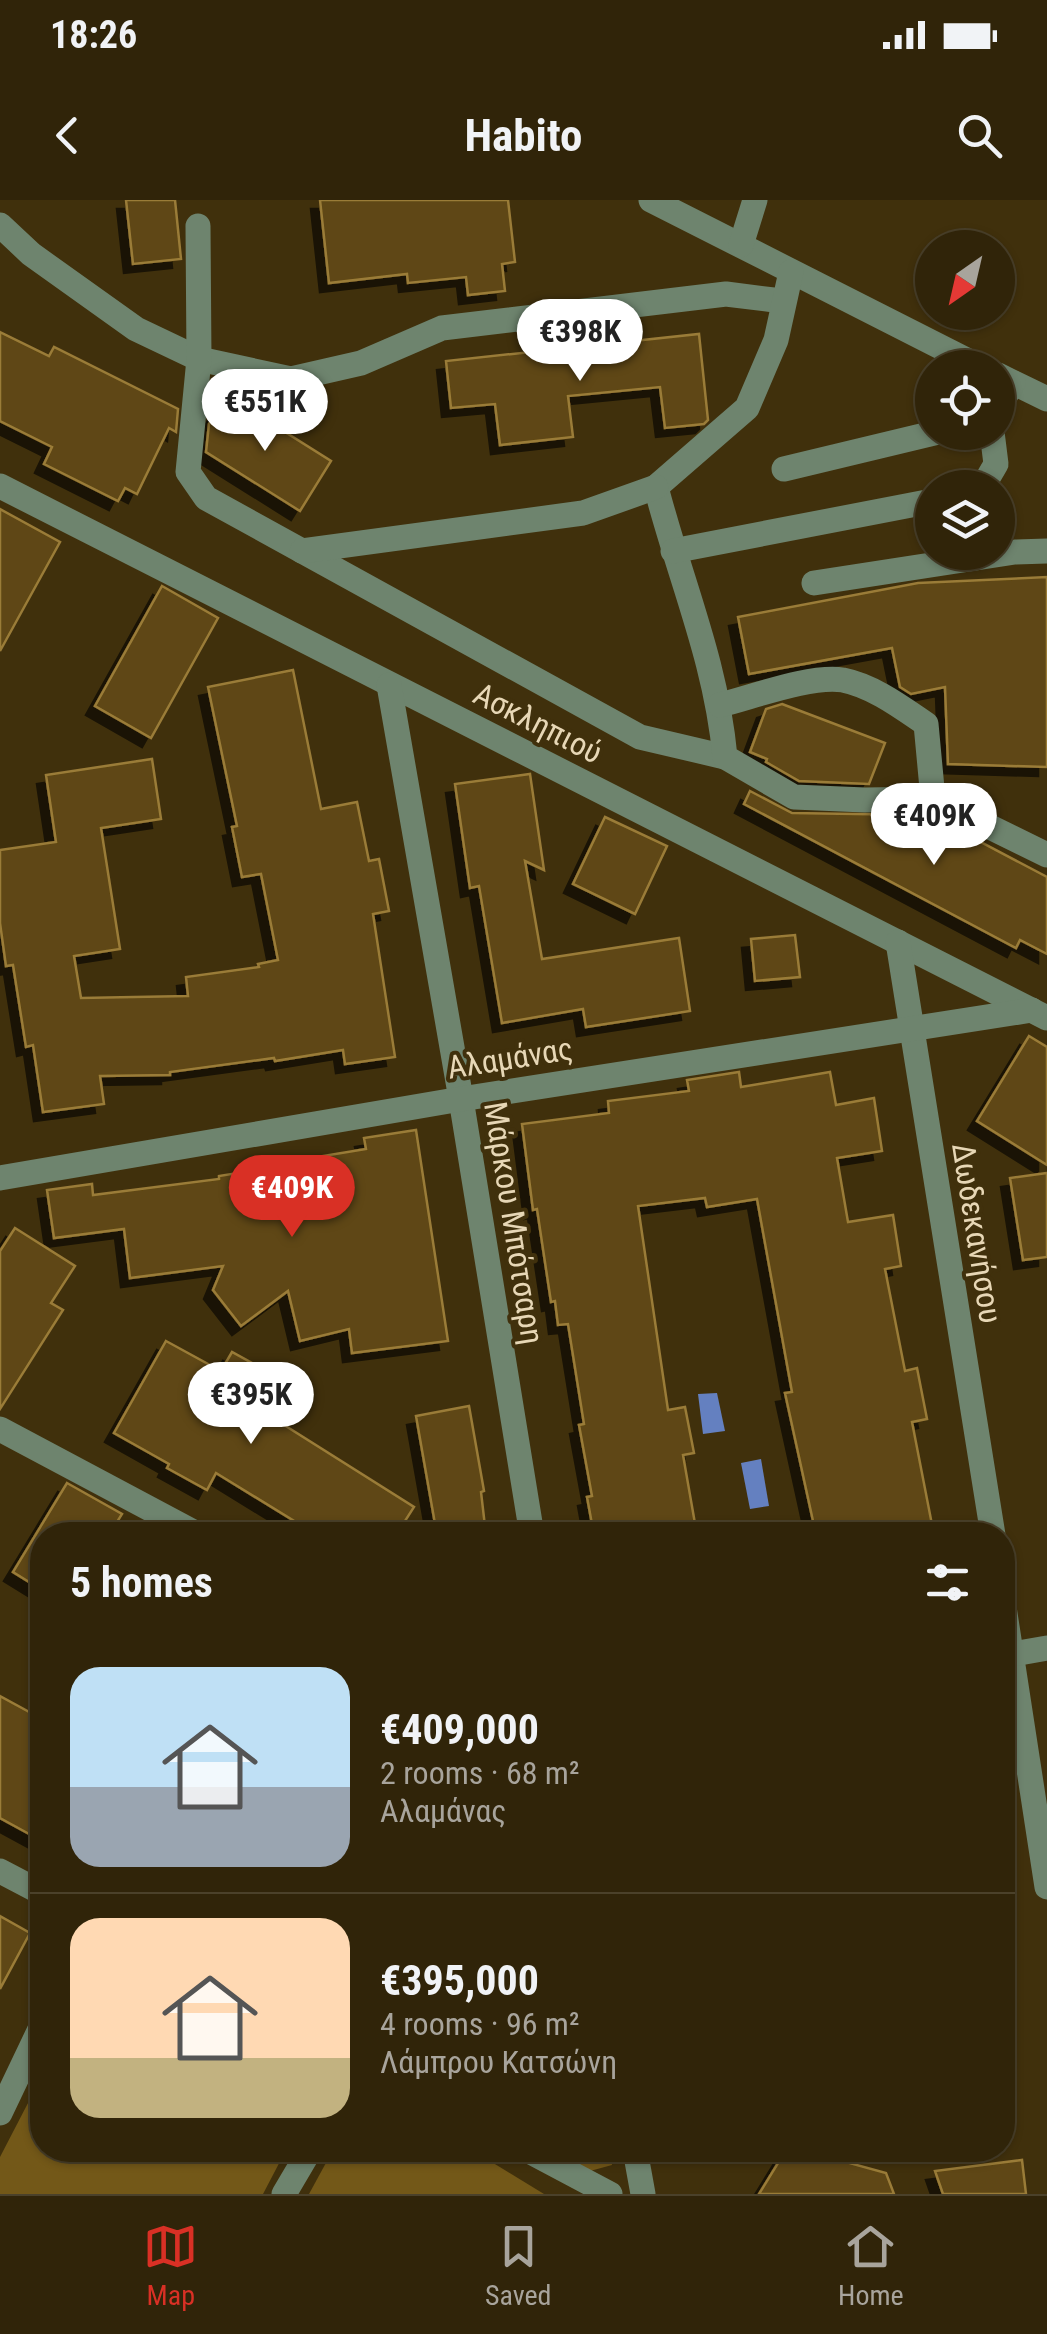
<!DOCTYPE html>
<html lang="en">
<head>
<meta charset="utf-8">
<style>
  :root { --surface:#302409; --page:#3c3017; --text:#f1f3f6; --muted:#a8a49c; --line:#4b412a; --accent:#d93025 }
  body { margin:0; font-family:"Roboto Condensed",sans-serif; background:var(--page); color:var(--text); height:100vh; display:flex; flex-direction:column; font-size:38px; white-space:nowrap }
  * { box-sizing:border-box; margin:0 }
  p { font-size:32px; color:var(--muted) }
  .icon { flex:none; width:55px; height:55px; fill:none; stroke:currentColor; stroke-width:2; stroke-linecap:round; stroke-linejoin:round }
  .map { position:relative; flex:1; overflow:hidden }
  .sheet { position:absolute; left:30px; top:1322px; width:985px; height:640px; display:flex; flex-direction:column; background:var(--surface); border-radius:40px; box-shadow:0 2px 8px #0004,0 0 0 2px var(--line) }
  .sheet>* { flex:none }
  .needle { width:65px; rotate:214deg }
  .controls { position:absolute; left:915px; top:30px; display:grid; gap:20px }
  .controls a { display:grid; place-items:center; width:100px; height:100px; border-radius:50%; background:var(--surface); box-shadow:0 2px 8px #0004,0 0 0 2px var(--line); font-size:50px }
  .price { position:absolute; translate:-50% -85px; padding:0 22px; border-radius:35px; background:#fff; color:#222; font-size:32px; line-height:65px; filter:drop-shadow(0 2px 5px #0008) }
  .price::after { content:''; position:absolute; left:50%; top:60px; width:30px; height:22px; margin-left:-15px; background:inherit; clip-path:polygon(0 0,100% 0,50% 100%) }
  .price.selected { background:var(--accent); color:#fff }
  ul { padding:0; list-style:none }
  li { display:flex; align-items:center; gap:30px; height:250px; padding:0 40px }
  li+li { border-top:2px solid var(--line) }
  li span { display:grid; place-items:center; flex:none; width:280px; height:200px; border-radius:30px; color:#555 }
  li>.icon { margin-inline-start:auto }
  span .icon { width:120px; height:120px; fill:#fffc; stroke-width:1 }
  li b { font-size:42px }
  h2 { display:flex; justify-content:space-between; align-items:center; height:120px; padding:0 40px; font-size:42px }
  .status { display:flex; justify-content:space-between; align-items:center; height:70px; padding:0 50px; background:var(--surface); direction:ltr }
  .status svg { height:28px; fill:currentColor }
  header { display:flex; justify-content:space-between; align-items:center; height:130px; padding:0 40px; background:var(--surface); font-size:45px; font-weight:700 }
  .menu { display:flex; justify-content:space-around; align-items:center; height:140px; border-top:2px solid var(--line); background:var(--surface); font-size:28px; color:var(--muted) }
  .menu a { display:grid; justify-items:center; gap:5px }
  .menu .selected { color:var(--accent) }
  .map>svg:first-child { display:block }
  .green { fill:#735818 }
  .water { fill:#6480c0 }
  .building { fill:#5e4712; stroke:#9a7b38; stroke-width:2.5; filter:url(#shadow) }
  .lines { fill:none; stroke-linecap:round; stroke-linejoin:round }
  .minor { stroke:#6e846e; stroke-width:25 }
  .labels { text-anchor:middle; stroke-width:8; stroke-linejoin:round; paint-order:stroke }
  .street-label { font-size:32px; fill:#e7d7b6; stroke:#40300c }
</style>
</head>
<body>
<div class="status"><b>18:26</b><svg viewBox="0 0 49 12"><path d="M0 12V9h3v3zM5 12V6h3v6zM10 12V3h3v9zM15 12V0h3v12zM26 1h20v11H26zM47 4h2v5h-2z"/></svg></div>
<header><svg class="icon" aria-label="back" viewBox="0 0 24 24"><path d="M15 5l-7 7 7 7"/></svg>Habito<svg class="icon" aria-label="search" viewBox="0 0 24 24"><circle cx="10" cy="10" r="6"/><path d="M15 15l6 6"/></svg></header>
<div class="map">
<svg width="1047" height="1994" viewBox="0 0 1047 1994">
  <defs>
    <filter id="shadow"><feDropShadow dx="-9" dy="9" stdDeviation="0" flood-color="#0009"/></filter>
  </defs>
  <rect width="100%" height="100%" fill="#40300c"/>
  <g class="green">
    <path d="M42 1876V1950H286L263 1994H0V1957Z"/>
    <path d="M333 1950H472L544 1994H309Z"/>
    <path d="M550 1950H610L612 1965 590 1971Z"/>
  </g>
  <g class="water">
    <path d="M717 1193 725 1231 703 1234 698 1194Z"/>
    <path d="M761 1259 769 1306 750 1309 741 1263Z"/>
  </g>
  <g class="building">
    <path d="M126 0H175L181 59 133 64Z"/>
    <path d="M320 0H508L515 62 502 64 505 91 468 95 466 77 408 83 407 74 329 83Z"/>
    <path d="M0 132 49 156 54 147 178 209 176 232 169 228 137 294 125 288 118 301 44 264 52 247 0 221Z"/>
    <path d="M699 134 708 220 704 224 665 228 660 187 568 196 573 237 500 245 495 204 451 208 446 161Z"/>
    <path d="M228 196 331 261 300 311 206 252 209 224Z"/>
    <path d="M0 309 60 342 0 451Z"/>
    <path d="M1047 377V567L948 564 945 487 911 494 900 487 892 448 749 474 738 417 918 383Z"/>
    <path d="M162 386 218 418 151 538 95 506Z"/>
    <path d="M293 470 321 609 357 602 369 661 379 659 389 711 373 714 395 857 345 864 343 850 275 861 274 858 170 872V875L100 876 104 904 43 912 33 845 26 847 13 765 6 766 0 723V650L56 642 46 575 152 559 161 619 101 628 120 749 74 756 81 798 188 796 186 777 259 767 258 764 278 760 261 674 242 677 232 627 237 626 208 487Z"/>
    <path d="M782 504 885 543 869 584 799 581 766 562 767 559 750 552 766 509Z"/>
    <path d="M530 574 544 670 525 661 542 759 679 738 690 811 586 827 583 809 502 823 479 686 470 688 455 584Z"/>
    <path d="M750 591 792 613 917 615 951 633 954 628 1047 677V754L1020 740 1016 748 744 604Z"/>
    <path d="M605 617 667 646 635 714 573 684Z"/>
    <path d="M795 735 800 777 755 781 751 739Z"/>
    <path d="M1029 836 1047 847V965L977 921Z"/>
    <path d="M739 872 741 887 830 872 836 905 874 898 882 951 837 958 848 1022 893 1015 901 1066 885 1069 905 1171 917 1168 927 1219 912 1222 934 1335H837L836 1326 815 1330 785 1193 792 1192 757 999 707 1007 705 998 638 1006 668 1210 685 1207 694 1253 683 1255 697 1335H594L587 1297 592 1296 579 1225 584 1224 568 1124 558 1125 555 1101 551 1102 537 1009 533 1010 522 924 609 913 608 901 689 891 687 880Z"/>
    <path d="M416 930 448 1141 352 1153 349 1129 300 1141 288 1091 241 1126 213 1090 223 1066 130 1078 124 1029 54 1038 47 990 92 984 93 995 219 979V976L294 964 293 961 366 949 364 938Z"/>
    <path d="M1047 973V1057L1023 1060 1010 978Z"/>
    <path d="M15 1028 75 1066 51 1103 63 1110 0 1209V1051Z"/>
    <path d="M166 1141 221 1171 232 1152 272 1174 254 1206 414 1307 396 1335H317L216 1273 207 1290 167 1268 169 1264 114 1233Z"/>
    <path d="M469 1206 484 1291 481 1292 486 1335H437L416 1216Z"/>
    <path d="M67 1283 122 1314 109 1335H42V1390L13 1372Z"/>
    <path d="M0 1496 42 1519V1641L0 1618Z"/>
    <path d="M0 1716 30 1733 0 1789Z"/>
    <path d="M786 1950H834L831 1958 886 1973 894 1994H759Z"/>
    <path d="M1022 1960 1026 1994H943L935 1971Z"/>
  </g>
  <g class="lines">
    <g class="minor">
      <path d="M651 0 982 168"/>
      <path d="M0 25 31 54 136 129 199 159 291 179 361 163 442 128 726 94 782 101"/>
      <path d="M198 26 199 159 188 272 206 298 640 537 725 557"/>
      <path d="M741 45 755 0"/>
      <path d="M791 72 776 140 747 208 656 287C680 380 716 460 725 557L794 597 865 600 933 599 1047 655"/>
      <path d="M998 175 1047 199"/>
      <path d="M998 208 1013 183"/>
      <path d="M784 269 938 232"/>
      <path d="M0 286 1047 818"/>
      <path d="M982 288 996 264 992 232"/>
      <path d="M302 351 583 313 656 287"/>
      <path d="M673 351 932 301"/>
      <path d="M814 383 1015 352 1047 351"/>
      <path d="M389 485 461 899 532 1335"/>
      <path d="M720 505C753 497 810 475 843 480 873 486 901 507 926 524L933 599"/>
      <path d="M898 742 993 1335"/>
      <path d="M0 978 461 899 1032 810"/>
      <path d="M0 1229 199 1335"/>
      <path d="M1002 1394 1047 1687"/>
      <path d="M1002 1456 1047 1448"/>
      <path d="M0 1671 42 1693"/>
      <path d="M0 1913 42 1825"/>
      <path d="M527 1950 610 1994"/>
      <path d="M635 1950 643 1994"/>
      <path d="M284 1994 310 1950"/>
    </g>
  </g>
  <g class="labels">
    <g class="street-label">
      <text transform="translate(538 523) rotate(27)" y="11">Ασκληπιού</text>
      <text transform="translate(510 858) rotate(-9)" y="11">Αλαμάνας</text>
      <text transform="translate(514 1023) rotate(81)" y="11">Μάρκου Μπότσαρη</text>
      <text transform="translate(977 1033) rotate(81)" y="11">Δωδεκανήσου</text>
    </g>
  </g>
</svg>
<div class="controls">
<a><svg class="needle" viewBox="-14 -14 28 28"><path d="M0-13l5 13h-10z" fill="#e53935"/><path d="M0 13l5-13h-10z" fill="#a8a49c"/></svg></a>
<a><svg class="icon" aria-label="locate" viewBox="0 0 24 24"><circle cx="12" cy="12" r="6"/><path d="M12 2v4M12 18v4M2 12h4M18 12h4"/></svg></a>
<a><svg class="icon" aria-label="layers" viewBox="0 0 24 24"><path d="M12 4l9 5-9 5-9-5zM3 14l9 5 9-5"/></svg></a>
</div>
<b class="price" style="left:580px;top:184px">€398K</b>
<b class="price" style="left:265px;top:254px">€551K</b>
<b class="price" style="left:934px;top:668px">€409K</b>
<b class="price selected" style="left:292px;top:1040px">€409K</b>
<b class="price" style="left:251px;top:1247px">€395K</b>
<section class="sheet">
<h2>5 homes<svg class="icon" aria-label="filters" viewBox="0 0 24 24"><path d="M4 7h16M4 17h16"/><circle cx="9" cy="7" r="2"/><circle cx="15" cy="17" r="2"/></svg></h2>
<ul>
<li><span style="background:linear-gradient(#bfe0f5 60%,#9aa5b1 0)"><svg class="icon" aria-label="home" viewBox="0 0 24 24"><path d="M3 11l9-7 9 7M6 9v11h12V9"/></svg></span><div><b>€409,000</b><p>2 rooms · 68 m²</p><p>Αλαμάνας</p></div></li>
<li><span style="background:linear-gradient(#ffd9b3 70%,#c2b280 0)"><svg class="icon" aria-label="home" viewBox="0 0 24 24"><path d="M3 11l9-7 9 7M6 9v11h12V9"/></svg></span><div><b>€395,000</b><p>4 rooms · 96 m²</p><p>Λάμπρου Κατσώνη</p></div></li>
</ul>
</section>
</div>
<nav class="menu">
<a class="selected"><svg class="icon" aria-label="map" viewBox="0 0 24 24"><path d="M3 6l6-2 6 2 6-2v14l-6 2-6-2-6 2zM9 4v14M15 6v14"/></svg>Map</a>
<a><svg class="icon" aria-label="saved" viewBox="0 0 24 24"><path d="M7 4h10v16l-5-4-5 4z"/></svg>Saved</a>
<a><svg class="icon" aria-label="home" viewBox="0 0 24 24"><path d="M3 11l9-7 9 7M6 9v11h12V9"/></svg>Home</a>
</nav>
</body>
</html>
